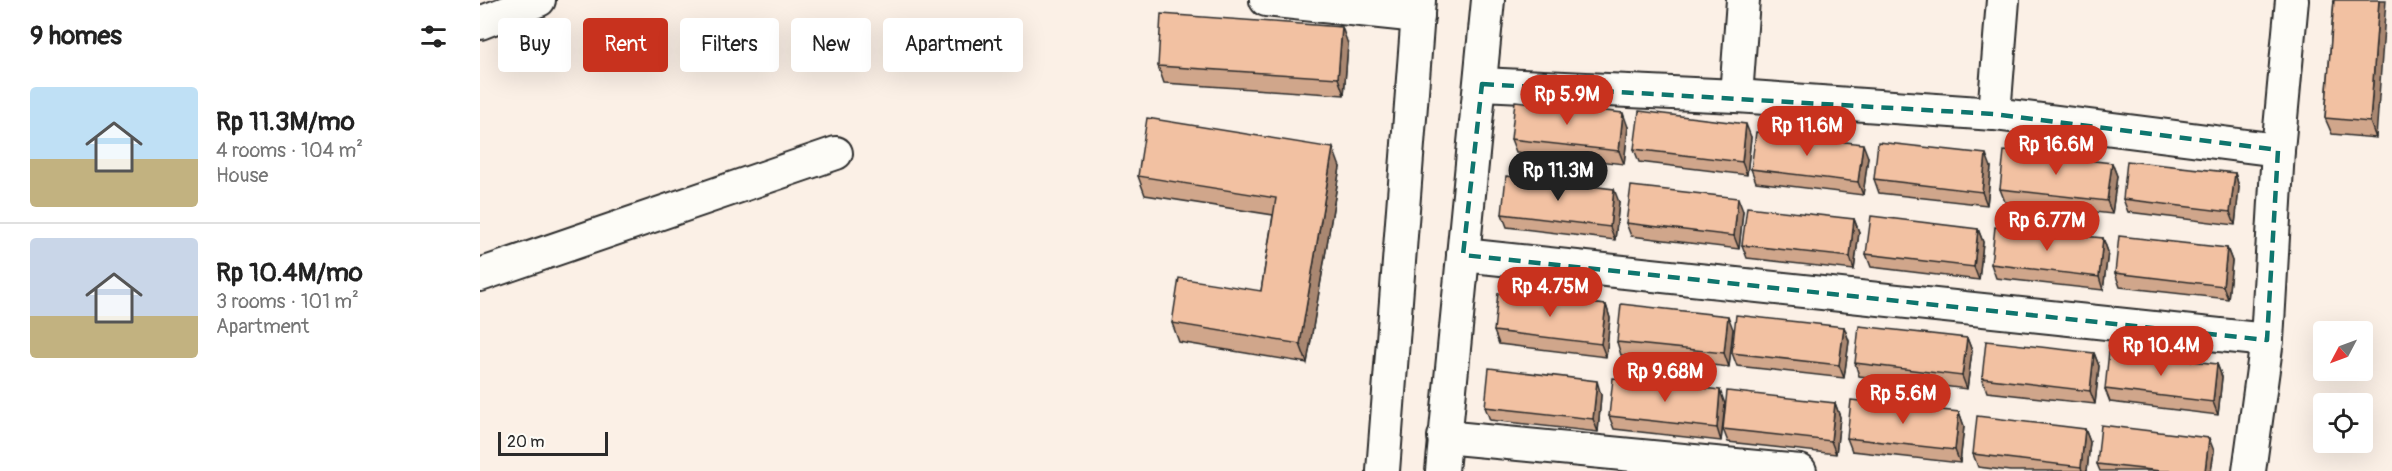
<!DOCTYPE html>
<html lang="en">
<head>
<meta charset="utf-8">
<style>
  :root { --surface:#fff; --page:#f2f2f2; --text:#222; --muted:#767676; --line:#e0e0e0; --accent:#c8321e }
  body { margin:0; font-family:Pangolin,sans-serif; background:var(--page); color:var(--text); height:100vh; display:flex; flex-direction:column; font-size:22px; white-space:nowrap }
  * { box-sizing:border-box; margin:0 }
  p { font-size:20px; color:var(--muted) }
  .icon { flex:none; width:33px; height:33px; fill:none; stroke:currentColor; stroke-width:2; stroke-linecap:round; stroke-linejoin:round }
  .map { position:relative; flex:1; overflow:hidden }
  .details { display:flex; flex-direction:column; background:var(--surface); width:480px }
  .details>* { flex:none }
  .guide { position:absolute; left:18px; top:18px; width:570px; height:54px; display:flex; gap:12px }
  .needle { width:39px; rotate:229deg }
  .buttons { position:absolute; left:1833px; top:321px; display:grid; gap:12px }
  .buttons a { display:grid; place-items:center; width:60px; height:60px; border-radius:6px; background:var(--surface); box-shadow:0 6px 24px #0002; font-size:30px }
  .scale { position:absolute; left:18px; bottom:15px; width:110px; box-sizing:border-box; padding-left:6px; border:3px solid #2b2b2b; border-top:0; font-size:16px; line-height:21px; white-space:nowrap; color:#2b2b2b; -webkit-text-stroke:4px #fdfcf7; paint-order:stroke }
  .price { position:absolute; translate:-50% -51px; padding:0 14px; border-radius:21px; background:var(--accent); color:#fff; font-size:20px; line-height:39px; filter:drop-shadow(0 2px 3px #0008) }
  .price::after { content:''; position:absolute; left:50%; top:36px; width:18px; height:14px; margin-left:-9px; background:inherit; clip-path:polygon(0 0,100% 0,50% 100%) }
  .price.on { background:#222; color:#fff }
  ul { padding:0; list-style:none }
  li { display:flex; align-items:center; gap:18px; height:150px; padding:0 30px }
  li+li { border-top:2px solid var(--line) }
  li span { display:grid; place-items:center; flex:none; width:168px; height:120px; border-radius:6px; color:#555 }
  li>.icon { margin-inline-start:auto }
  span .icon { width:72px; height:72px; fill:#fffc; stroke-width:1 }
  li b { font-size:26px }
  h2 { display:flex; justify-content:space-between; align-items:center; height:72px; padding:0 30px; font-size:26px }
  .pill { padding:0 21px; border-radius:6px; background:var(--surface); box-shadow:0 6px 24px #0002; font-size:21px; line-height:54px }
  .pill.on { background:var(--accent); color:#fff }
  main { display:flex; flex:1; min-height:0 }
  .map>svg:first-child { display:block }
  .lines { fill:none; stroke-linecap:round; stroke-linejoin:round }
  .street-casing { stroke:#2b2b2b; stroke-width:36 }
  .street { stroke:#fdfcf7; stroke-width:32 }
  .wall { fill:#d0a68b; stroke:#2b2b2b; stroke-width:1.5 }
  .shaded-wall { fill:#a98771; stroke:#2b2b2b; stroke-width:1.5 }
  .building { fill:#f2c1a2; stroke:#2b2b2b; stroke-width:1.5 }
  .marked { fill:none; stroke:#0f766e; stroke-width:4.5; stroke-dasharray:12 8; stroke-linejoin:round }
</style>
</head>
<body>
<main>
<section class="details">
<h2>9 homes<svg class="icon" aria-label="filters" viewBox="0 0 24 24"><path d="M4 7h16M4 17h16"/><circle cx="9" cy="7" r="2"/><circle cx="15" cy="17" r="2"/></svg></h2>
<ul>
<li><span style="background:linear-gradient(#bfe0f5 60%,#c2b280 0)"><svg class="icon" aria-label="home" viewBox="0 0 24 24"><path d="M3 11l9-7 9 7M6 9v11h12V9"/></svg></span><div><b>Rp 11.3M/mo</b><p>4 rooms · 104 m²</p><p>House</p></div></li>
<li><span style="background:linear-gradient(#c9d6e8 65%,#c2b280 0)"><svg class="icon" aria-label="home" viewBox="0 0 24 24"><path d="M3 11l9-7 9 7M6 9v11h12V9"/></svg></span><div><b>Rp 10.4M/mo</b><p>3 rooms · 101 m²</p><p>Apartment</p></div></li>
</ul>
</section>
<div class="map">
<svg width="1912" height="471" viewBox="0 0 1912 471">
  <rect width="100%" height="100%" fill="#fbf0e6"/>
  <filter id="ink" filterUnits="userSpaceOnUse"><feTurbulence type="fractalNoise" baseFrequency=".0167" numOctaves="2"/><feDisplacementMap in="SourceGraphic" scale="12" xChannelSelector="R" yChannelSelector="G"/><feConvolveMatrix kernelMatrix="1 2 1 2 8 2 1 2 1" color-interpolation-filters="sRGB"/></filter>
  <g filter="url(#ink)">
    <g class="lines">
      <defs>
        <g id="street">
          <path d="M786 0 938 16"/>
          <path d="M0 23 59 0"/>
          <path d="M1002 84 1256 96 1514 114 1798 150"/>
          <path d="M1256 96 1263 0"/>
          <path d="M1514 114 1523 0"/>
          <path d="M983 255 1787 340"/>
          <path d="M0 275 356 153"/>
          <path d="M964 437 1320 471"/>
          <path d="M903 471 939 0"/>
          <path d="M962 471 1008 0"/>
          <path d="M1769 471 1787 340 1798 150 1812 0"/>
        </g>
      </defs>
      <use href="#street" class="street-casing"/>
      <use href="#street" class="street"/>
    </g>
    <g class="wall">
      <path d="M1854 0 1896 138 1852 134 1845 118Z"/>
      <path d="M868 44 864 95 684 83 678 66Z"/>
      <path d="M1148 127 1144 164 1036 152 1031 139Z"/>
      <path d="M1271 137 1267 175 1159 162 1154 149Z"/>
      <path d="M1388 157 1383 195 1276 182 1271 169Z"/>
      <path d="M1632 163 1637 176 1632 214 1525 202 1520 189Z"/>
      <path d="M860 167 827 363 699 342 692 323 781 291 793 215 665 195 658 176Z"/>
      <path d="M1511 167 1507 205 1399 193 1394 179Z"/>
      <path d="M1755 173 1759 187 1755 225 1648 212 1643 199Z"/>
      <path d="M1139 202 1135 240 1027 227 1022 214Z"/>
      <path d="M1263 211 1259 249 1151 236 1146 223Z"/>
      <path d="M1374 219 1379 232 1374 270 1267 258 1262 245Z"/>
      <path d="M1498 229 1503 242 1499 280 1391 267 1386 254Z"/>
      <path d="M1623 238 1628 252 1623 290 1516 278 1511 264Z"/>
      <path d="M1747 248 1752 261 1748 299 1640 287 1635 273Z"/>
      <path d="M1126 305 1130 318 1126 357 1019 344 1014 331Z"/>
      <path d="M1364 327 1369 341 1364 378 1257 366 1252 353Z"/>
      <path d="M1253 329 1249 367 1141 355 1137 342Z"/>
      <path d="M1487 338 1492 351 1487 389 1379 376 1375 363Z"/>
      <path d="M1614 353 1619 366 1615 404 1507 392 1502 378Z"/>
      <path d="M1737 364 1742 377 1738 415 1630 402 1625 389Z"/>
      <path d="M1121 395 1118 432 1010 420 1005 407Z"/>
      <path d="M1355 403 1360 417 1356 454 1248 442 1243 429Z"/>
      <path d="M1245 404 1241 441 1134 429 1129 416Z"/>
      <path d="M1479 412 1484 426 1480 463 1372 451 1367 438Z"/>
      <path d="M1605 429 1610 442 1607 471H1530L1498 467 1493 454Z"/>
      <path d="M1734 451 1731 471H1620L1617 464Z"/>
    </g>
    <g class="shaded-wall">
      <path d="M1899 0H1906L1896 138 1890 122Z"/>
      <path d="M862 27 868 44 864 95 858 78Z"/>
      <path d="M1143 113 1148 127 1144 164 1139 151Z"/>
      <path d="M1266 124 1271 137 1267 175 1262 162Z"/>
      <path d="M1383 144 1388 157 1383 195 1378 182Z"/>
      <path d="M853 148 860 167 827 363 820 344Z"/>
      <path d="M1506 154 1511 167 1507 205 1502 192Z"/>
      <path d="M1632 163 1637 176 1632 214 1627 201Z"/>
      <path d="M1755 173 1759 187 1755 225 1750 212Z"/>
      <path d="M1134 189 1139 202 1135 240 1130 227Z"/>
      <path d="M1258 198 1263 211 1259 249 1254 236Z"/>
      <path d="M1374 219 1379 232 1374 270 1370 257Z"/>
      <path d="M1498 229 1503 242 1499 280 1494 267Z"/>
      <path d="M1623 238 1628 252 1623 290 1619 277Z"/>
      <path d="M1747 248 1752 261 1748 299 1743 286Z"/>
      <path d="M1126 305 1130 318 1126 357 1121 344Z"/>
      <path d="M1248 316 1253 329 1249 367 1244 353Z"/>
      <path d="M1364 327 1369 341 1364 378 1359 365Z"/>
      <path d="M1487 338 1492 351 1487 389 1482 376Z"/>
      <path d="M1614 353 1619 366 1615 404 1610 391Z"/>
      <path d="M1737 364 1742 377 1738 415 1733 402Z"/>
      <path d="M1117 381 1121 395 1118 432 1113 419Z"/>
      <path d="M1240 390 1245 404 1241 441 1237 428Z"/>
      <path d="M1355 403 1360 417 1356 454 1351 441Z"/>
      <path d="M1479 412 1484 426 1480 463 1475 450Z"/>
      <path d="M1605 429 1610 442 1607 471H1602L1601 467Z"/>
      <path d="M1729 438 1734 451 1731 471H1725Z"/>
    </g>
    <g class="building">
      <path d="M1854 0H1899L1890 122 1845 118Z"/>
      <path d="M681 14 862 27 858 78 678 66Z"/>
      <path d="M1035 101 1143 113 1139 151 1031 139Z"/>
      <path d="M1159 111 1266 124 1262 162 1154 149Z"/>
      <path d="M667 118 853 148 820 344 692 323 699 278 781 291 796 198 658 176Z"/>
      <path d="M1276 132 1383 144 1378 182 1271 169Z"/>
      <path d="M1398 142 1506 154 1502 192 1394 179Z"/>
      <path d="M1524 151 1632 163 1627 201 1520 189Z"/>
      <path d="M1647 161 1755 173 1750 212 1643 199Z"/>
      <path d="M1026 176 1134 189 1130 227 1022 214Z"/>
      <path d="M1151 186 1258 198 1254 236 1146 223Z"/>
      <path d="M1267 207 1374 219 1370 257 1262 245Z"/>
      <path d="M1391 216 1498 229 1494 267 1386 254Z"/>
      <path d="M1515 227 1623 238 1619 277 1511 264Z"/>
      <path d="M1639 236 1747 248 1743 286 1635 273Z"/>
      <path d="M1018 293 1126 305 1121 344 1014 331Z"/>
      <path d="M1141 304 1248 316 1244 353 1137 342Z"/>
      <path d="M1256 315 1364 327 1359 365 1252 353Z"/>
      <path d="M1379 326 1487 338 1482 376 1375 363Z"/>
      <path d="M1506 341 1614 353 1610 391 1502 378Z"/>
      <path d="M1629 351 1737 364 1733 402 1625 389Z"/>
      <path d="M1009 368 1117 381 1113 419 1005 407Z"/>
      <path d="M1133 378 1240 390 1237 428 1129 416Z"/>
      <path d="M1247 391 1355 403 1351 441 1243 429Z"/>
      <path d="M1371 400 1479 412 1475 450 1367 438Z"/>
      <path d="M1497 416 1605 429 1601 467 1493 454Z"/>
      <path d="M1621 425 1729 438 1725 471H1681L1617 464Z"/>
    </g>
  </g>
  <path class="marked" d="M1002 84 1514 114 1798 150 1787 340 983 255Z"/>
</svg>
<div class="buttons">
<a><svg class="needle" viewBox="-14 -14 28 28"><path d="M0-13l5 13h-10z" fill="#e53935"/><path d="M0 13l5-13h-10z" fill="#767676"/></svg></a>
<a><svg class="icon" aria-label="locate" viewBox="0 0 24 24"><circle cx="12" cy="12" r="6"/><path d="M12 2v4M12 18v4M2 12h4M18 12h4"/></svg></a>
</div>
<div class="scale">20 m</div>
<b class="price" style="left:1087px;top:126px">Rp 5.9M</b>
<b class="price" style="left:1327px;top:157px">Rp 11.6M</b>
<b class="price" style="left:1576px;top:176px">Rp 16.6M</b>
<b class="price on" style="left:1078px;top:202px">Rp 11.3M</b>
<b class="price" style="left:1567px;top:252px">Rp 6.77M</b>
<b class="price" style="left:1070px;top:318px">Rp 4.75M</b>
<b class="price" style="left:1681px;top:377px">Rp 10.4M</b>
<b class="price" style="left:1185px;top:403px">Rp 9.68M</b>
<b class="price" style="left:1423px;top:425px">Rp 5.6M</b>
<div class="guide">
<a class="pill">Buy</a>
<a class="pill on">Rent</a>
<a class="pill">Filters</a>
<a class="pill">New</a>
<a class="pill">Apartment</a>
</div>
</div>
</main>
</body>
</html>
